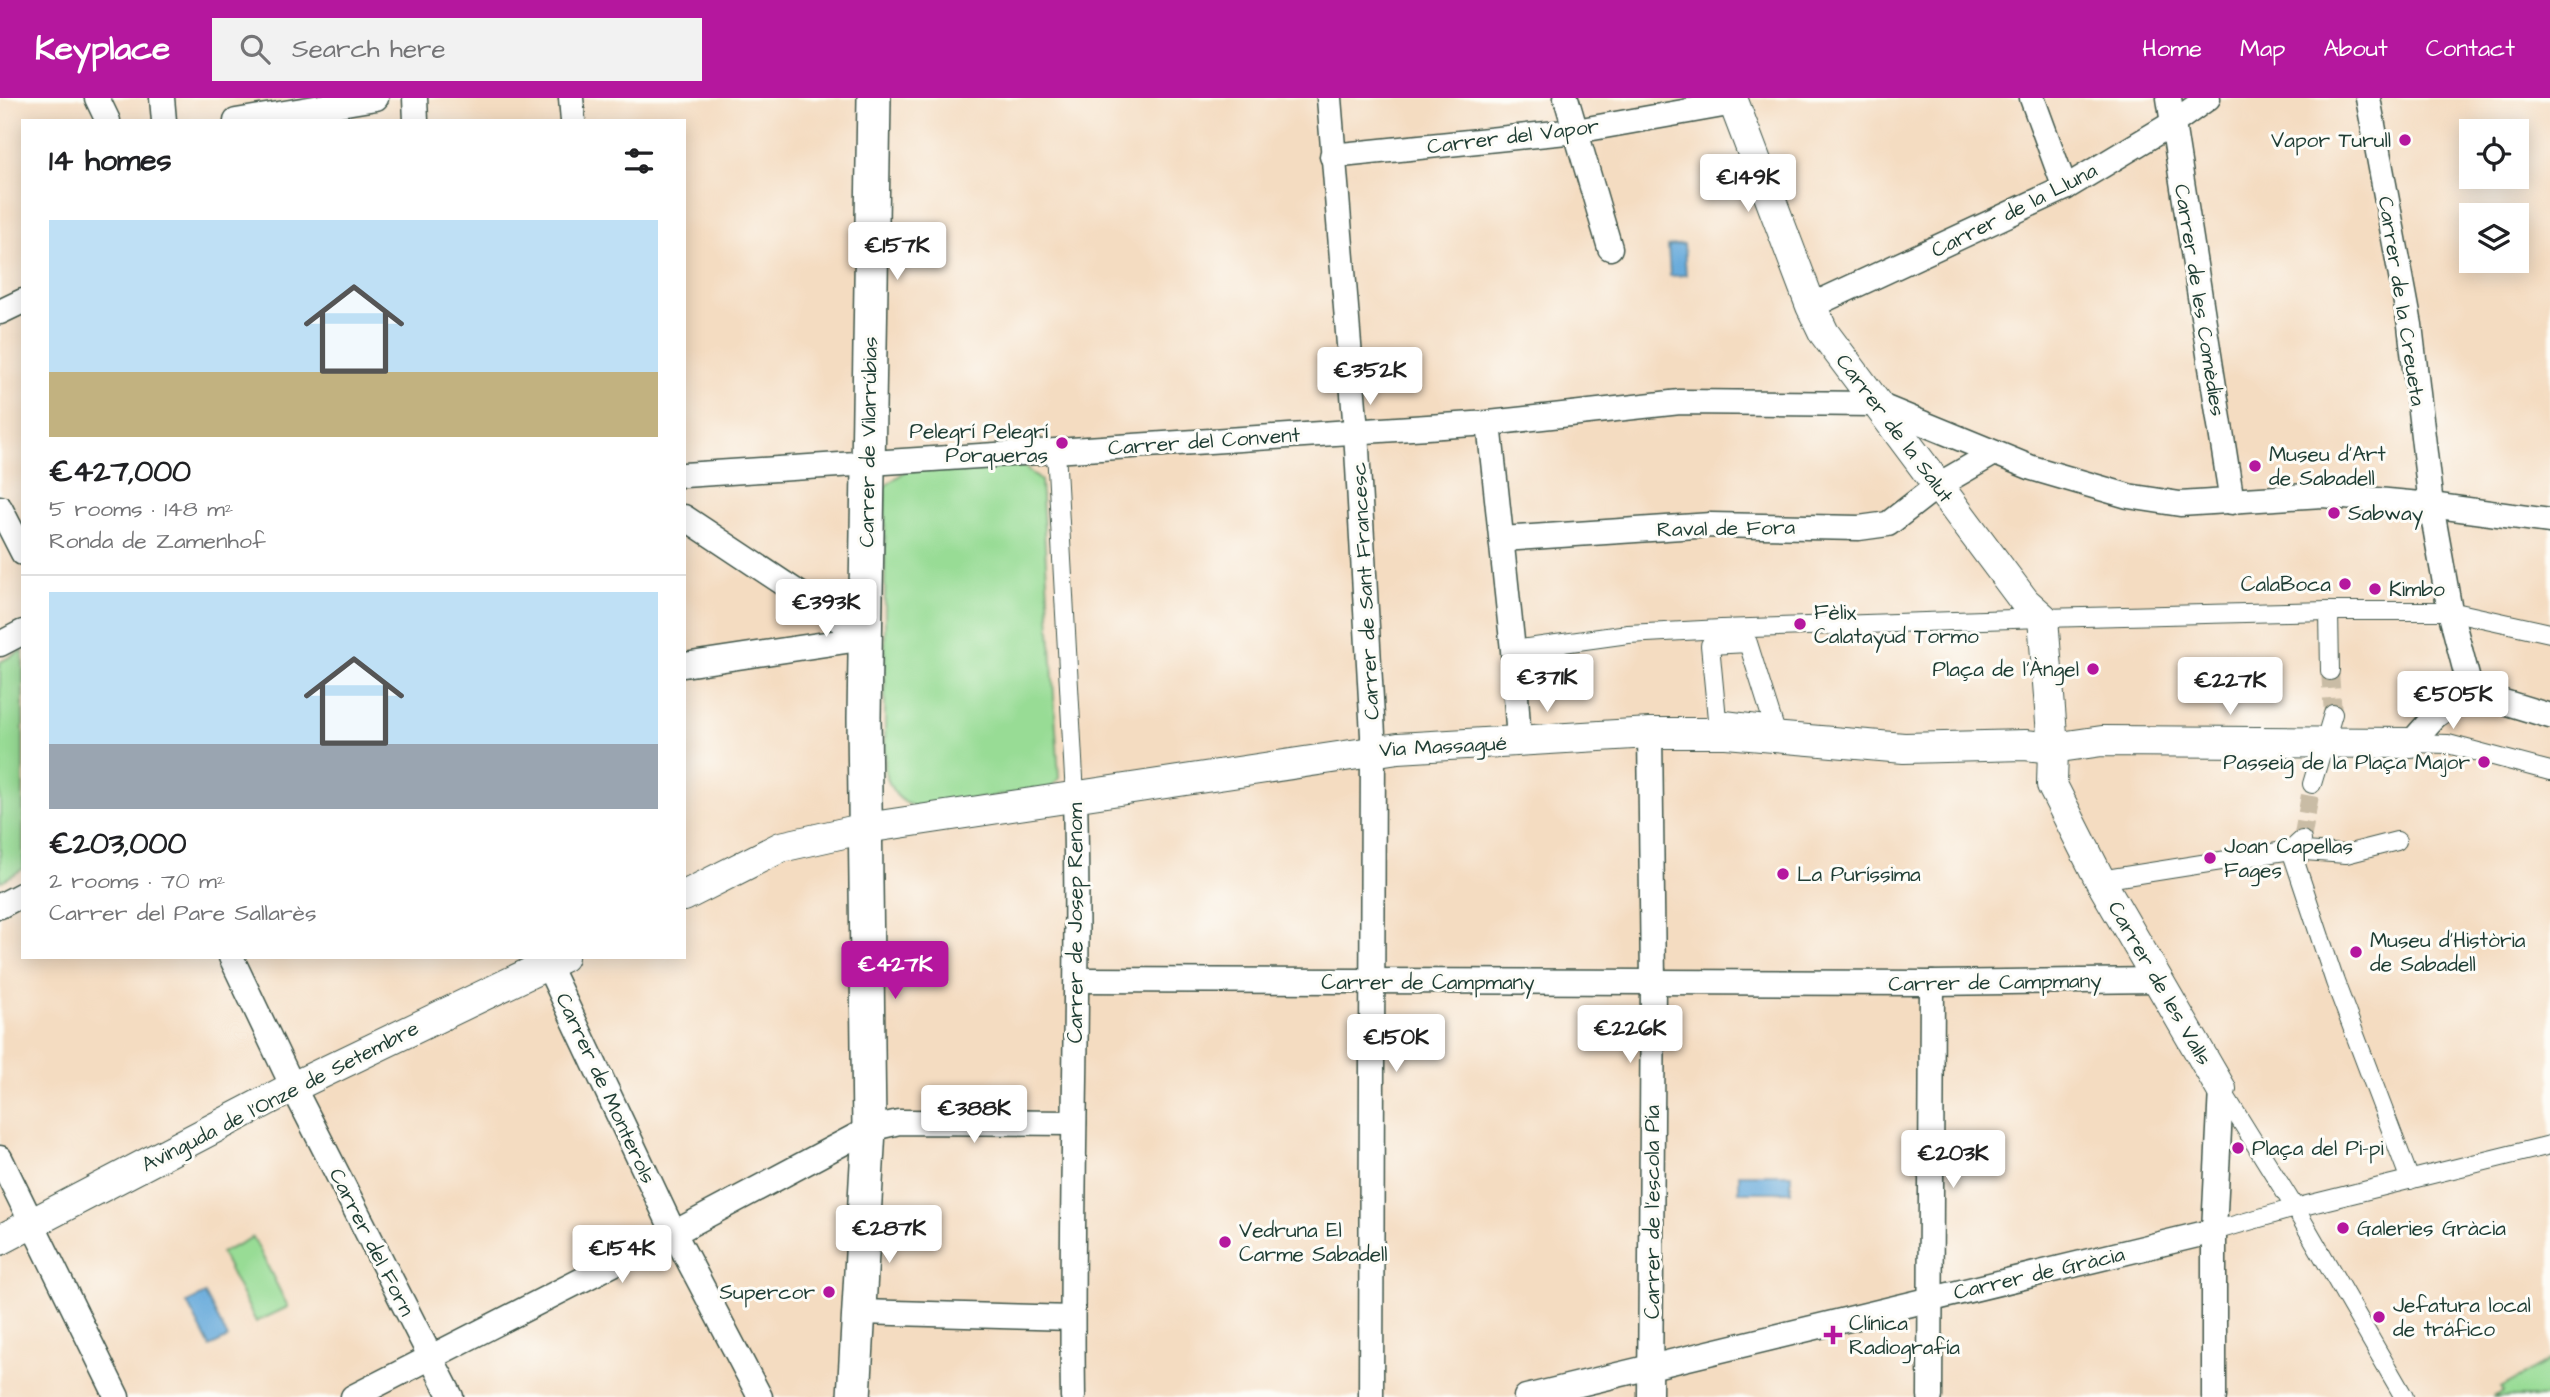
<!DOCTYPE html>
<html lang="en">
<head>
<meta charset="utf-8">
<style>
  :root { --surface:#fff; --page:#f2f2f2; --text:#202124; --muted:#757577; --line:#e0e0e0; --accent:#b5179e }
  body { margin:0; font-family:"Architects Daughter",sans-serif; background:var(--page); color:var(--text); height:100vh; display:flex; flex-direction:column; font-size:26px; white-space:nowrap }
  * { box-sizing:border-box; margin:0 }
  p { font-size:23px; color:var(--muted) }
  .icon { flex:none; width:38px; height:38px; fill:none; stroke:currentColor; stroke-width:2; stroke-linecap:round; stroke-linejoin:round }
  .map { position:relative; flex:1; overflow:hidden }
  .details { position:absolute; left:21px; top:21px; width:665px; height:840px; display:flex; flex-direction:column; background:var(--surface); border-radius:0px; box-shadow:0 4px 18px #0003 }
  .details>* { flex:none }
  .fabs { position:absolute; left:2459px; top:21px; display:grid; gap:14px }
  .fabs a { display:grid; place-items:center; width:70px; height:70px; border-radius:0px; background:var(--surface); box-shadow:0 4px 18px #0003; font-size:35px }
  .price { position:absolute; translate:-50% -60px; padding:0 16px; border-radius:7px; background:#fff; color:#222; font-size:23px; line-height:46px; filter:drop-shadow(0 2px 4px #0008) }
  .price::after { content:''; position:absolute; left:50%; top:42px; width:21px; height:16px; margin-left:-10px; background:inherit; clip-path:polygon(0 0,100% 0,50% 100%) }
  .price.active { background:var(--accent); color:#fff }
  ul { padding:0; list-style:none }
  li { display:grid; align-content:center; gap:14px; height:371px; padding:0 28px }
  li+li { border-top:2px solid var(--line) }
  li span { display:grid; place-items:center; height:217px; border-radius:0px; color:#555 }
  li>.icon { margin-inline-start:auto }
  span .icon { width:126px; height:126px; fill:#fffc; stroke-width:1 }
  li b { font-size:30px }
  h2 { display:flex; justify-content:space-between; align-items:center; height:84px; padding:0 28px; font-size:30px }
  header { display:flex; align-items:center; gap:42px; box-sizing:border-box; height:98px; padding:0 35px; background:var(--accent); color:#fff }
  header strong { font-size:33px }
  nav { display:flex; gap:38px; margin-inline-start:auto; font-size:24px }
  .search { width:490px; height:63px; background:var(--page); display:flex; align-items:center; gap:18px; box-sizing:border-box; padding:0 24px; border-radius:0px; color:var(--muted); font-size:26px }
  .map>svg:first-child { display:block }
  .green { fill:#98dc95; stroke:#5c8c64; stroke-width:2 }
  .water { fill:#65a9da; stroke:#427387; stroke-width:2 }
  .lines { fill:none; stroke-linecap:round; stroke-linejoin:round }
  .pedestrian-tunnel { stroke:#c9bca5; stroke-width:18; stroke-dasharray:18 9; stroke-linecap:butt }
  .pedestrian-casing { stroke:#3f5549; stroke-width:20 }
  .minor-casing { stroke:#3f5549; stroke-width:27 }
  .tertiary-casing { stroke:#3f5549; stroke-width:32 }
  .secondary-casing { stroke:#3f5549; stroke-width:36 }
  .pedestrian { stroke:#fff; stroke-width:18 }
  .minor { stroke:#fff; stroke-width:24 }
  .tertiary { stroke:#fff; stroke-width:30 }
  .secondary { stroke:#fff; stroke-width:33 }
  .poi-dot { fill:#b5179e; stroke:#fdfcf7; stroke-width:2.5 }
  .labels { text-anchor:middle; stroke-width:6; stroke-linejoin:round; paint-order:stroke }
  .street-label { font-size:21px; fill:#1f3d34; stroke:#fdfcf7 }
  .poi-label { font-size:21px; fill:#1f3d34; stroke:#fdfcf7; text-anchor:start }
</style>
</head>
<body>
<header>
<strong>Keyplace</strong>
<div class="search"><svg class="icon" aria-label="search" viewBox="0 0 24 24"><circle cx="10" cy="10" r="6"/><path d="M15 15l6 6"/></svg>Search here</div>
<nav><a>Home</a><a>Map</a><a>About</a><a>Contact</a></nav>
</header>
<div class="map">
<svg width="2550" height="1299" viewBox="0 0 2550 1299">
  <rect width="100%" height="100%" fill="#fdfcf7"/>
  <filter id="ink" filterUnits="userSpaceOnUse"><feTurbulence type="fractalNoise" baseFrequency=".0143" numOctaves="2"/><feDisplacementMap in="SourceGraphic" scale="14" xChannelSelector="R" yChannelSelector="G"/><feConvolveMatrix kernelMatrix="1 2 1 2 8 2 1 2 1" color-interpolation-filters="sRGB"/></filter>
  <filter id="wash" filterUnits="userSpaceOnUse"><feTurbulence type="fractalNoise" baseFrequency=".00686" numOctaves="4" result="noise"/><feDisplacementMap in="SourceGraphic" scale="28" xChannelSelector="R" yChannelSelector="G"/><feGaussianBlur stdDeviation="1.57" result="paint"/><feColorMatrix in="noise" values="0 0 0 0 0 0 0 0 0 0 0 0 0 0 0 0 0 1.4 0 .05"/><feComposite in="paint" operator="in"/></filter>
  <g filter="url(#wash)">
    <rect width="100%" height="100%" fill="#f4dcc1"/>
    <g class="green">
      <path d="M1020 365 1041 383 1059 680 1051 690 918 710C899 704 891 694 885 674V388L907 372Z"/>
      <path d="M23 552V771L0 784V564Z"/>
      <path d="M253 1139 288 1209 256 1224 221 1155Z"/>
      <path d="M2550 1262V1299H2493L2503 1294 2501 1290Z"/>
    </g>
    <g class="water">
      <path d="M1684 146 1686 177 1670 178 1668 148Z"/>
      <rect x="1739" y="1076" width="52" height="18"/>
      <path d="M205 1196 228 1240 210 1249 187 1205Z"/>
    </g>
  </g>
  <g filter="url(#ink)">
    <g class="lines">
      <g class="pedestrian-tunnel">
        <path d="M2330 573 2333 616"/>
        <path d="M2302 742 2312 686"/>
      </g>
      <defs>
        <g id="pedestrian">
          <path d="M1056 352 1075 698"/>
          <path d="M2329 513 2330 573"/>
          <path d="M1748 545 1774 628 1717 621 1710 547Z"/>
          <path d="M1513 552 1628 536 1721 531 2043 520 2329 513H2450L2550 535"/>
          <path d="M2411 645 2448 646 2550 673"/>
          <path d="M2312 686 2333 616"/>
          <path d="M2302 742 2291 752 2335 884 2410 1082"/>
          <path d="M2100 782 2291 752 2346 756 2397 743"/>
          <path d="M2221 991 2295 1110 2404 1299"/>
          <path d="M2214 1133 2295 1110 2550 1047"/>
        </g>
        <g id="minor">
          <path d="M97 0 108 23"/>
          <path d="M162 0 164 23"/>
          <path d="M415 0 416 23"/>
          <path d="M571 0 573 23"/>
          <path d="M1329 0 1356 333 1373 637 1371 1299"/>
          <path d="M1566 0 1610 150"/>
          <path d="M2032 0 2065 90"/>
          <path d="M2169 0 2232 404"/>
          <path d="M2368 0 2410 227 2431 407 2450 513 2471 594"/>
          <path d="M236 23 376 0"/>
          <path d="M1332 58 1576 33 1734 5"/>
          <path d="M1811 208 2065 90 2173 25 2208 0"/>
          <path d="M0 214 23 203"/>
          <path d="M1489 325 1513 552 1519 644"/>
          <path d="M684 377 1489 325 1680 304 1876 306 2032 370 2128 398 2180 406 2323 397 2431 407 2550 423"/>
          <path d="M0 410 23 455"/>
          <path d="M684 419 866 540"/>
          <path d="M1502 441 1711 427 1859 430 1888 426 1937 388 1994 355"/>
          <path d="M0 546 23 534"/>
          <path d="M684 567 866 540"/>
          <path d="M2471 594 2550 618"/>
          <path d="M1650 635 1653 884 1650 1299"/>
          <path d="M2411 645 2435 618 2471 594"/>
          <path d="M0 808 23 796"/>
          <path d="M231 859 293 989 451 1299"/>
          <path d="M544 859 674 1135 760 1299"/>
          <path d="M1077 882 1932 885 2156 882"/>
          <path d="M0 1060 117 1299"/>
          <path d="M860 1214 1072 1220"/>
          <path d="M353 1299 674 1135 869 1031 899 1024 1074 1025"/>
          <path d="M1073 1299C1070 1099 1080 898 1075 698"/>
          <path d="M1526 1299 2214 1133"/>
          <path d="M1930 1299 1932 885"/>
          <path d="M2214 1299V1133L2221 991"/>
        </g>
        <g id="tertiary">
          <path d="M1732 0 1811 208 1824 235 2025 504 2043 520 2053 650 2052 687 2100 782 2221 991"/>
          <path d="M684 798 781 749 866 730 1398 650 1650 635H1726L1904 650 2025 647 2053 650 2102 643 2411 645"/>
          <path d="M0 1142 293 989 563 859"/>
        </g>
        <path id="secondary" d="M854 1299 869 1031 864 620 874 0"/>
      </defs>
      <use href="#pedestrian" class="pedestrian-casing"/>
      <use href="#minor" class="minor-casing"/>
      <use href="#tertiary" class="tertiary-casing"/>
      <use href="#secondary" class="secondary-casing"/>
      <use href="#pedestrian" class="pedestrian"/>
      <use href="#minor" class="minor"/>
      <use href="#tertiary" class="tertiary"/>
      <use href="#secondary" class="secondary"/>
    </g>
  </g>
  <g class="poi-dot">
    <circle cx="2405" cy="42" r="7"/>
    <circle cx="1062" cy="345" r="7"/>
    <circle cx="2255" cy="368" r="7"/>
    <circle cx="2334" cy="415" r="7"/>
    <circle cx="2345" cy="486" r="7"/>
    <circle cx="2375" cy="491" r="7"/>
    <circle cx="1800" cy="526" r="7"/>
    <circle cx="2093" cy="571" r="7"/>
    <circle cx="2484" cy="664" r="7"/>
    <circle cx="2210" cy="760" r="7"/>
    <circle cx="1783" cy="776" r="7"/>
    <circle cx="2356" cy="854" r="7"/>
    <circle cx="2238" cy="1050" r="7"/>
    <circle cx="2343" cy="1130" r="7"/>
    <circle cx="1225" cy="1144" r="7"/>
    <circle cx="829" cy="1194" r="7"/>
    <circle cx="2379" cy="1219" r="7"/>
    <path d="M1829.5 1226.5h7v7h7v7h-7v7h-7v-7h-7v-7h7z"/>
  </g>
  <g class="labels">
    <g class="street-label">
      <text transform="translate(1513 38) rotate(-7)" y="7">Carrer del Vapor</text>
      <text transform="translate(2014 112) rotate(-27)" y="7">Carrer de la Lluna</text>
      <text transform="translate(2200 202) rotate(81)" y="7">Carrer de les Comèdies</text>
      <text transform="translate(2402 203) rotate(81)" y="7">Carrer de la Creueta</text>
      <text transform="translate(1895 330) rotate(53)" y="7">Carrer de la Salut</text>
      <text transform="translate(1204 343) rotate(-4)" y="7">Carrer del Convent</text>
      <text transform="translate(868 344) rotate(-89)" y="7">Carrer de Vilarrúbias</text>
      <text transform="translate(1726 430) rotate(-1)" y="7">Raval de Fora</text>
      <text transform="translate(1365 493) rotate(-93)" y="7">Carrer de Sant Francesc</text>
      <text transform="translate(1443 648) rotate(-3)" y="7">Via Massagué</text>
      <text transform="translate(1075 825) rotate(-90)" y="7">Carrer de Josep Renom</text>
      <text x="1428" y="891">Carrer de Campmany</text>
      <text transform="translate(1995 884) rotate(-1)" y="7">Carrer de Campmany</text>
      <text transform="translate(2160 885) rotate(60)" y="7">Carrer de les Valls</text>
      <text transform="translate(606 990) rotate(65)" y="7">Carrer de Monterols</text>
      <text transform="translate(280 998) rotate(-27)" y="7">Avinguda de l'Onze de Setembre</text>
      <text transform="translate(1652 1114) rotate(-90)" y="7">Carrer de l'escola Pía</text>
      <text transform="translate(372 1144) rotate(63)" y="7">Carrer del Forn</text>
      <text transform="translate(2039 1175) rotate(-13)" y="7">Carrer de Gràcia</text>
    </g>
    <g class="poi-label">
      <text x="2391" y="49" text-anchor="end">Vapor Turull</text>
      <text x="1048" y="340" text-anchor="end">Pelegrí Pelegrí<tspan x="1048" dy="24">Porqueras</tspan></text>
      <text x="2269" y="363">Museu d'Art<tspan x="2269" dy="24">de Sabadell</tspan></text>
      <text x="2348" y="422">Sabway</text>
      <text x="2331" y="493" text-anchor="end">CalaBoca</text>
      <text x="2389" y="498">Kimbo</text>
      <text x="1814" y="521">Fèlix<tspan x="1814" dy="24">Calatayud Tormo</tspan></text>
      <text x="2079" y="578" text-anchor="end">Plaça de l'Àngel</text>
      <text x="2470" y="671" text-anchor="end">Passeig de la Plaça Major</text>
      <text x="2224" y="755">Joan Capellas<tspan x="2224" dy="24">Fages</tspan></text>
      <text x="1797" y="783">La Puríssima</text>
      <text x="2370" y="849">Museu d'Història<tspan x="2370" dy="24">de Sabadell</tspan></text>
      <text x="2252" y="1057">Plaça del Pi-pi</text>
      <text x="2357" y="1137">Galeries Gràcia</text>
      <text x="1239" y="1139">Vedruna El<tspan x="1239" dy="24">Carme Sabadell</tspan></text>
      <text x="815" y="1201" text-anchor="end">Supercor</text>
      <text x="2393" y="1214">Jefatura local<tspan x="2393" dy="24">de tráfico</tspan></text>
      <text x="1849" y="1232">Clínica<tspan x="1849" dy="24">Radiografía</tspan></text>
    </g>
  </g>
</svg>
<div class="fabs">
<a><svg class="icon" aria-label="locate" viewBox="0 0 24 24"><circle cx="12" cy="12" r="6"/><path d="M12 2v4M12 18v4M2 12h4M18 12h4"/></svg></a>
<a><svg class="icon" aria-label="layers" viewBox="0 0 24 24"><path d="M12 4l9 5-9 5-9-5zM3 14l9 5 9-5"/></svg></a>
</div>
<b class="price" style="left:1748px;top:116px">€149K</b>
<b class="price" style="left:897px;top:184px">€157K</b>
<b class="price" style="left:1370px;top:309px">€352K</b>
<b class="price" style="left:826px;top:541px">€393K</b>
<b class="price" style="left:1547px;top:616px">€371K</b>
<b class="price" style="left:2230px;top:619px">€227K</b>
<b class="price" style="left:2453px;top:633px">€505K</b>
<b class="price active" style="left:895px;top:903px">€427K</b>
<b class="price" style="left:1630px;top:967px">€226K</b>
<b class="price" style="left:1396px;top:976px">€150K</b>
<b class="price" style="left:974px;top:1047px">€388K</b>
<b class="price" style="left:1953px;top:1092px">€203K</b>
<b class="price" style="left:889px;top:1167px">€287K</b>
<b class="price" style="left:622px;top:1187px">€154K</b>
<section class="details">
<h2>14 homes<svg class="icon" aria-label="filters" viewBox="0 0 24 24"><path d="M4 7h16M4 17h16"/><circle cx="9" cy="7" r="2"/><circle cx="15" cy="17" r="2"/></svg></h2>
<ul>
<li><span style="background:linear-gradient(#bfe0f5 70%,#c2b280 0)"><svg class="icon" aria-label="home" viewBox="0 0 24 24"><path d="M3 11l9-7 9 7M6 9v11h12V9"/></svg></span><div><b>€427,000</b><p>5 rooms · 148 m²</p><p>Ronda de Zamenhof</p></div></li>
<li><span style="background:linear-gradient(#bfe0f5 70%,#9aa5b1 0)"><svg class="icon" aria-label="home" viewBox="0 0 24 24"><path d="M3 11l9-7 9 7M6 9v11h12V9"/></svg></span><div><b>€203,000</b><p>2 rooms · 70 m²</p><p>Carrer del Pare Sallarès</p></div></li>
</ul>
</section>
</div>
</body>
</html>
